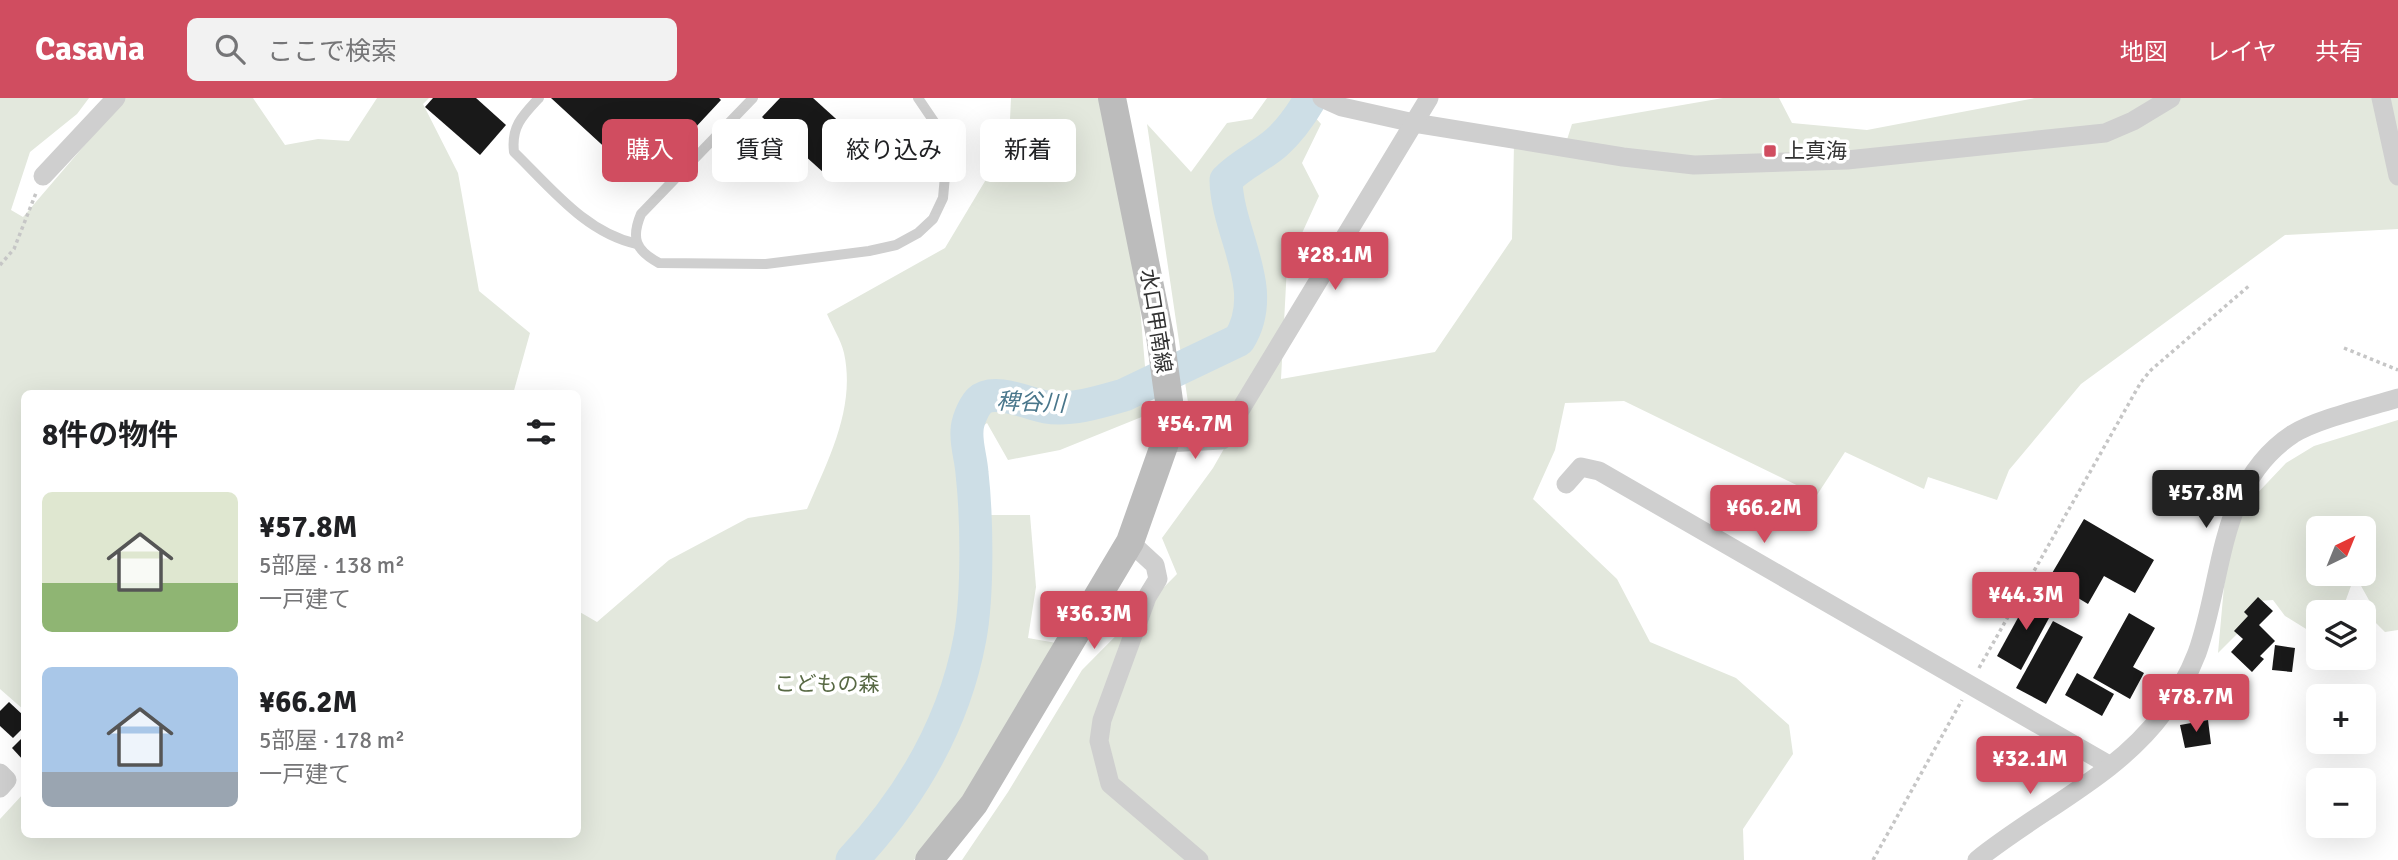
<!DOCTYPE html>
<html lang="ja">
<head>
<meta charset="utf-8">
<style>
  :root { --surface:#fff; --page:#f2f2f2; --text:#202124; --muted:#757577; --accent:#d04d60 }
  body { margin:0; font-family:Signika,"Noto Sans JP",sans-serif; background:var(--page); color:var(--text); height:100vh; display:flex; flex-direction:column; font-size:26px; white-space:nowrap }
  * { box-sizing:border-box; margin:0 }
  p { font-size:23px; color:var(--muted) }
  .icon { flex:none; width:38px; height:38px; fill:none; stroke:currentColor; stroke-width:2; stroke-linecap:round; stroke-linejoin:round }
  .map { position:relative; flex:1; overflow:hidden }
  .sheet { position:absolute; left:21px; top:292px; width:560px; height:448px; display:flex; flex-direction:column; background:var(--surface); border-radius:10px; box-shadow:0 7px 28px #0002 }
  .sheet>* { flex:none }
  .guide { position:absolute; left:602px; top:21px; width:665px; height:63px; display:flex; gap:14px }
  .needle { width:46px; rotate:43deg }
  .buttons { position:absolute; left:2306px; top:418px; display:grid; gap:14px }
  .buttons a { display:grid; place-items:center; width:70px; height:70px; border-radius:10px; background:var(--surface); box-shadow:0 7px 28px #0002; font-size:35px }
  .price { position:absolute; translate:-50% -60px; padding:0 16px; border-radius:7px; background:var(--accent); color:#fff; font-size:23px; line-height:46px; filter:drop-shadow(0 2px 4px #0008) }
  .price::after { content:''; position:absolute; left:50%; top:42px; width:21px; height:16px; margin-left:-10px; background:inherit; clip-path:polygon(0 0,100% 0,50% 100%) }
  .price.selected { background:#222; color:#fff }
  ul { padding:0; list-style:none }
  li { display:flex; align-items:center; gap:21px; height:175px; padding:0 21px }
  li span { display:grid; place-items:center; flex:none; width:196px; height:140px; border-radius:10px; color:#555 }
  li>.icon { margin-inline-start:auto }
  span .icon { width:84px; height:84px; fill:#fffc; stroke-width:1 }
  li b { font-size:30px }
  h2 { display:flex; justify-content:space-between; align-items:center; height:84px; padding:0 21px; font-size:30px }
  .pill { padding:0 24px; border-radius:10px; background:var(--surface); box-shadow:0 7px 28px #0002; font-size:24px; line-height:63px }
  .pill.selected { background:var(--accent); color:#fff }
  header { display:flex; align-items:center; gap:42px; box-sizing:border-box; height:98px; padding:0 35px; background:var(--accent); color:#fff }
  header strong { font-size:33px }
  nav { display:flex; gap:38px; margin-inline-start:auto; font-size:24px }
  .search { width:490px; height:63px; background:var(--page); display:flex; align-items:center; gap:18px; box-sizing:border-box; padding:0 24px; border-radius:10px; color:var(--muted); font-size:26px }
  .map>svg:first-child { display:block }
  .green { fill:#e3e8dd; fill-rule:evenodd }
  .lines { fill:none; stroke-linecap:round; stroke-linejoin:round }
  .river { stroke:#cddee6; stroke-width:33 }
  .building { fill:#191919 }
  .path { stroke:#c6c6c6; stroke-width:3.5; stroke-dasharray:3.5 3.5; stroke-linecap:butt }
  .lane { stroke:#cfcfcf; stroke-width:10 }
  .street { stroke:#cfcfcf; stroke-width:19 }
  .secondary { stroke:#bcbcbc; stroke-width:28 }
  .poi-dot { fill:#d04d60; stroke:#fff; stroke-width:2.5 }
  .labels { text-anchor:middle; stroke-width:7; stroke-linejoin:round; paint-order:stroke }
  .poi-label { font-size:21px; fill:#323232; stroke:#fff; text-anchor:start }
  .street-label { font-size:21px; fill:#323232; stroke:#fff }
  .park-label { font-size:21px; fill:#586944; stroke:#fff }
  .water-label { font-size:23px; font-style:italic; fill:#49768b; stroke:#fff }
</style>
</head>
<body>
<header>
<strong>Casavia</strong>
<div class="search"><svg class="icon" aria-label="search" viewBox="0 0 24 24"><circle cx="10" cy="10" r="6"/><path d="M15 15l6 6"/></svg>ここで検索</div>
<nav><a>地図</a><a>レイヤ</a><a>共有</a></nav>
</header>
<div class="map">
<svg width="2398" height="762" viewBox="0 0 2398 762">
  <rect width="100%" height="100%" fill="#fff"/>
  <g class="green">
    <path d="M0 0H89L77 16 30 54 11 112 23 119 125 0H253L285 47 318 41 349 43 377 0H429L423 6 458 75 479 193 530 235 513 296H24V612L0 591Z"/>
    <path d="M1011 0H1100L1134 137 1149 316 1060 352 1008 362 987 325 974 335 991 417H1030L1036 489 1028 540 1062 546 962 702 914 762H0V721L24 695V737H578V513L597 524 669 462 748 420 807 411C828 362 856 310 844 255 841 242 832 228 827 216L945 150 1009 43Z"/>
    <path d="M1267 0H1298L1321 26 1302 65 1319 98 1287 168 1281 281 1435 254 1512 141 1514 46 1564 51 1572 26 1723 0H1779L1792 25 1867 32 2035 0H2398V131L2285 137 2081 286 2009 372 1997 402 1928 379 1924 391 1845 354 1817 397 1624 303 1565 305 1555 352 1533 401 1617 481 1650 544 1736 580 1789 627 1793 656 1743 731 1744 762H962L1008 694 1082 572 1177 476 1162 440 1213 370 1254 298 1190 318 1147 26 1191 74 1227 25 1252 21Z"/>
    <path d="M2398 322V532L2385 534 2372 521 2370 504 2355 477 2344 507 2346 514H2319V539L2285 518 2273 502 2259 503 2241 532 2218 555 2228 444 2249 404 2286 365 2314 348ZM2319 430H2364V476H2319Z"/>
  </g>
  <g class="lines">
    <path class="river" d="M852 762C912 698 954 626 970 540 978 496 977 420 972 375 971 360 966 347 967 333 967 324 973 310 979 303 994 289 1029 306 1046 309 1071 313 1100 304 1124 297L1239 242C1271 191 1227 136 1226 82 1241 66 1260 59 1276 45 1291 32 1301 17 1311 0"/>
  </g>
  <g class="building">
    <path d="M433 0H476L506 27 480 57 425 9Z"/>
    <path d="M551 0H719L721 2 667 60 648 42 624 67Z"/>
    <path d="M780 0H813L856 39 824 75 762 19Z"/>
    <path d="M868 36 891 56 874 76 851 56Z"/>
    <path d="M2084 421 2154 462 2135 495 2104 478 2088 506 2048 482Z"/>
    <path d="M2031 496 2055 509 2021 572 1997 558Z"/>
    <path d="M2258 499 2273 513 2259 527 2275 543 2260 558 2264 561 2252 574 2231 554 2243 541 2234 533 2248 518 2244 514Z"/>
    <path d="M2129 515 2155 530 2133 569 2144 575 2130 601 2093 580Z"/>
    <path d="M2053 523 2083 539 2046 606 2016 590Z"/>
    <path d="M2275 547 2295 550 2292 574 2272 572Z"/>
    <path d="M2077 575 2114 596 2102 618 2065 597Z"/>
    <path d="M9 604 24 618V629L13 640 0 628V613Z"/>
    <path d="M2208 622 2211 646 2185 650 2180 627Z"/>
    <path d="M24 638V663L12 650Z"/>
  </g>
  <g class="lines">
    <g class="path">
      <path d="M0 167 14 151 36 95"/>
      <path d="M2344 250 2398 272"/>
      <path d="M1979 570 2141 284 2151 272 2250 187"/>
      <path d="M1873 762 1962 602"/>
    </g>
    <g class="lane">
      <path d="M539 0C522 18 511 29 514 54 551 90 586 135 637 146"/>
      <path d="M753 0 641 116C631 140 635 152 659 165L766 166 869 153 896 147 918 135 933 121 943 100 947 56 937 28 918 0"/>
    </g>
    <g class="street">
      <path d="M1322 0 1342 9 1414 25 1623 59 1694 67 1847 62 2105 35 2133 23 2171 0"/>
      <path d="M2381 0 2398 78"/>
      <path d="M43 78 116 0"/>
      <path d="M1165 345 1222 342 1429 0"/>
      <path d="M1566 386 1581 369 1599 373 2109 667"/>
      <path d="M1130 444 1155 467 1158 481 1147 499 1102 622 1099 643 1110 686 1199 762"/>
      <path d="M0 675 7 682 0 690"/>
      <path d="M1977 762C2037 713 2117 678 2163 615 2177 597 2189 576 2197 555 2224 481 2217 386 2293 336 2317 321 2369 309 2398 300"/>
    </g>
    <path class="secondary" d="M929 762 974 706 1130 444 1165 345 1169 303 1160 238 1112 0"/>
  </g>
  <rect class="poi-dot" x="1763" y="46" width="14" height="14" rx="3.5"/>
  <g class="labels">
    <g class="poi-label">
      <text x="1784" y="60">上真海</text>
    </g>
    <g class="street-label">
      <text transform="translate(1156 223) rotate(81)" y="7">水口甲南線</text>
    </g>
    <g class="park-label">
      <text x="827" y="593">こどもの森</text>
    </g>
    <g class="water-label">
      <text transform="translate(1031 304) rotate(2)" y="8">稗谷川</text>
    </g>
  </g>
</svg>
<div class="buttons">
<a><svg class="needle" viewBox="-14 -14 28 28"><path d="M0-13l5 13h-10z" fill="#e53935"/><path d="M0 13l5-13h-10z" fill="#757577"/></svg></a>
<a><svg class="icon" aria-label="layers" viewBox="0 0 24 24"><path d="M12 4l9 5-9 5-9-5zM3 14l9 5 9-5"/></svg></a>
<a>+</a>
<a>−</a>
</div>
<b class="price" style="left:1335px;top:194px">¥28.1M</b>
<b class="price" style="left:1195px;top:363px">¥54.7M</b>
<b class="price selected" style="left:2206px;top:432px">¥57.8M</b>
<b class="price" style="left:1764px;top:447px">¥66.2M</b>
<b class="price" style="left:2026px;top:534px">¥44.3M</b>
<b class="price" style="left:1094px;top:553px">¥36.3M</b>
<b class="price" style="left:2196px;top:636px">¥78.7M</b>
<b class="price" style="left:2030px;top:698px">¥32.1M</b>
<div class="guide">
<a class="pill selected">購入</a>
<a class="pill">賃貸</a>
<a class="pill">絞り込み</a>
<a class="pill">新着</a>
</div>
<section class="sheet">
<h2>8件の物件<svg class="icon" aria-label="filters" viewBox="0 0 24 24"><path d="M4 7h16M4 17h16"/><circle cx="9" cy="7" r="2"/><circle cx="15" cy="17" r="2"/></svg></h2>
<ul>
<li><span style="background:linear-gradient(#dfe7d0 65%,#8fb573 0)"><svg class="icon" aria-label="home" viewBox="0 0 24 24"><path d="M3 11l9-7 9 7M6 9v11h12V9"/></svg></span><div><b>¥57.8M</b><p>5部屋 · 138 m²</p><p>一戸建て</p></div></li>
<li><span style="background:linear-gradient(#a9c7e8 75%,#9aa5b1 0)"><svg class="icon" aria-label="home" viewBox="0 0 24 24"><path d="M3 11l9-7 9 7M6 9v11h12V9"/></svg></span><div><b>¥66.2M</b><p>5部屋 · 178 m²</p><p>一戸建て</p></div></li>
</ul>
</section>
</div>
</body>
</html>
